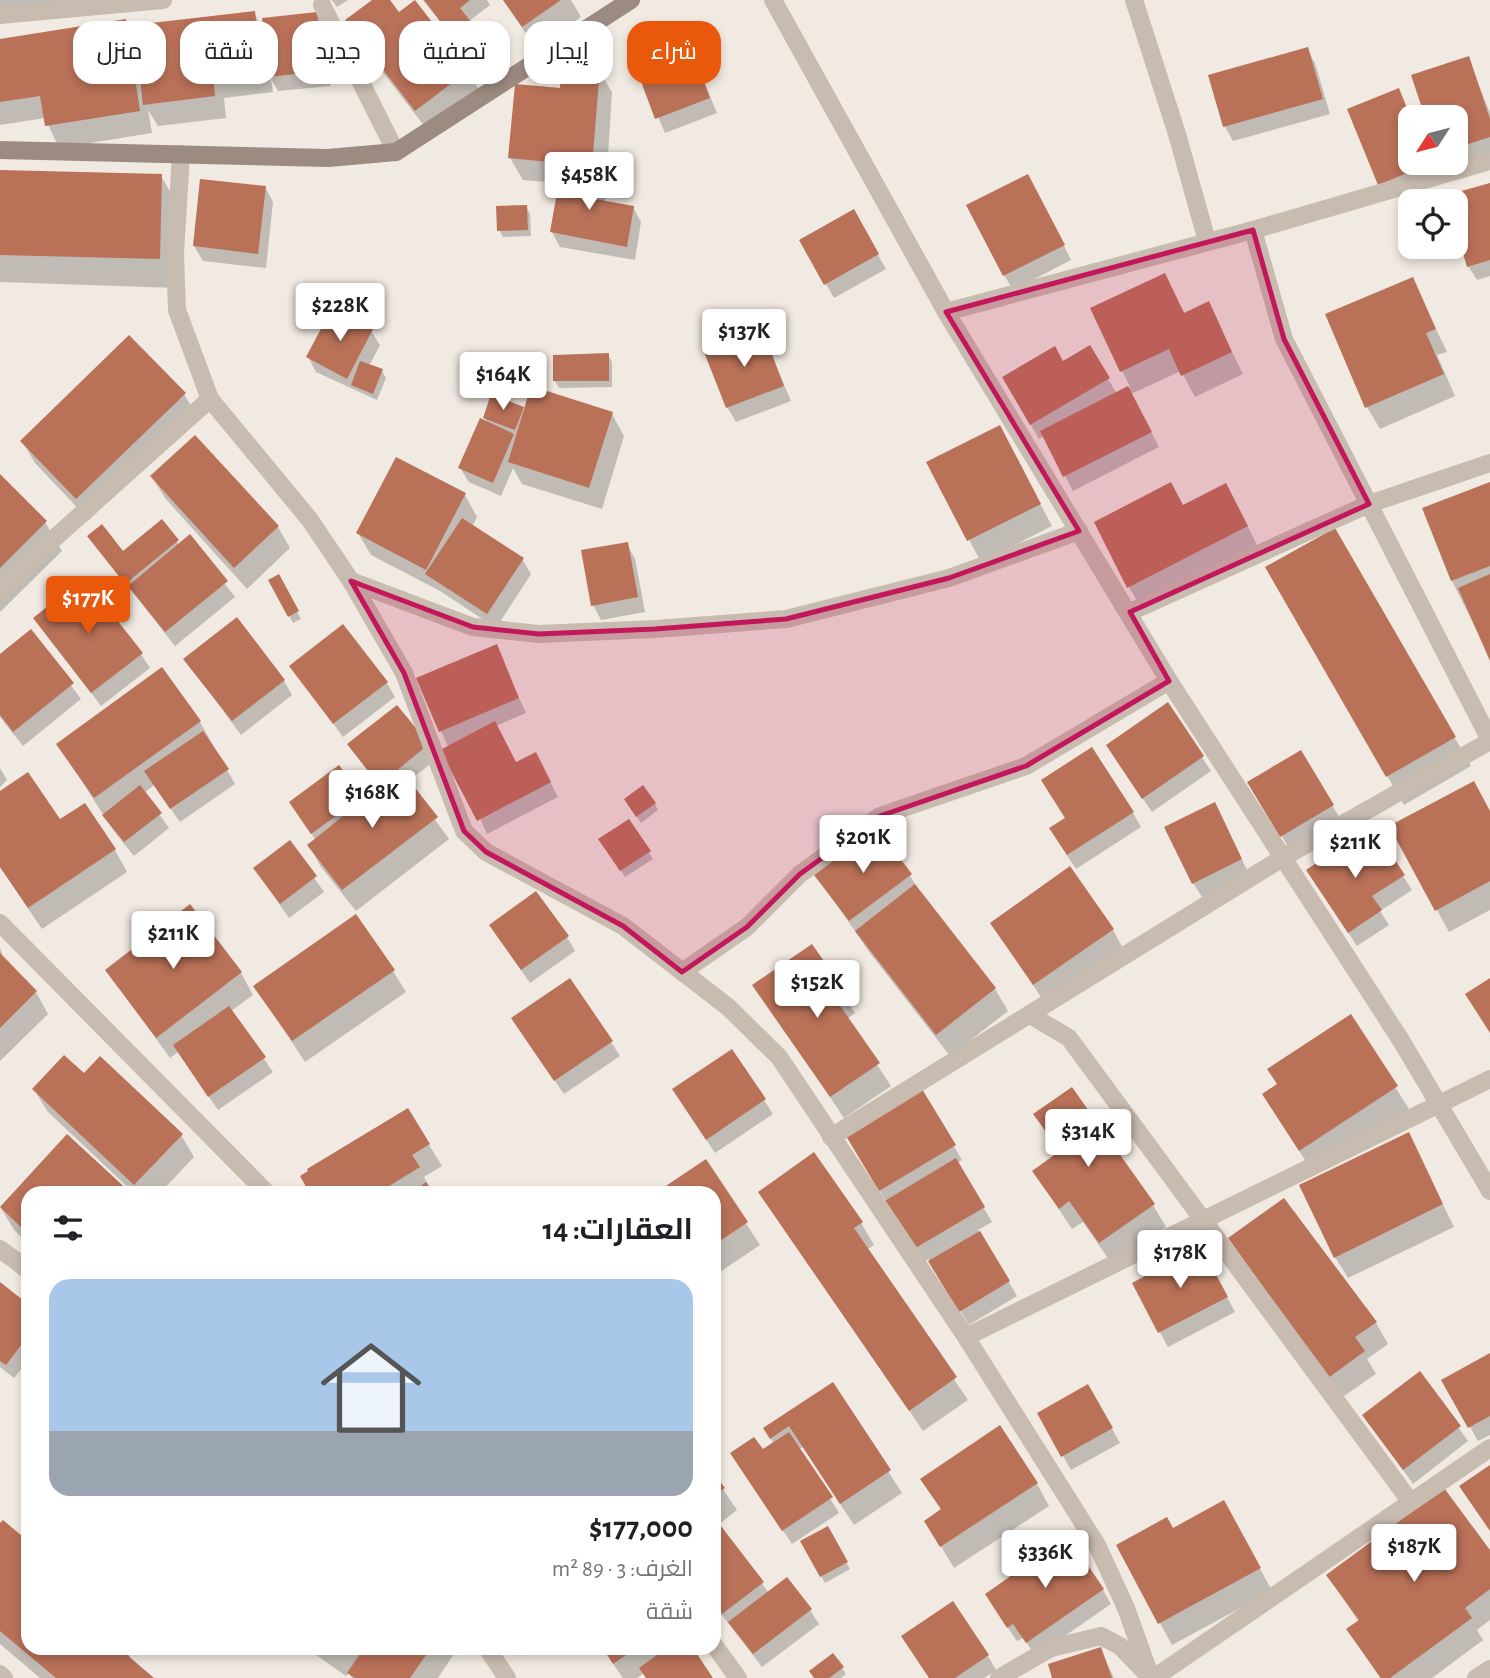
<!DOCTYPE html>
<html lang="ar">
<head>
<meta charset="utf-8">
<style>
  :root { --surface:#fff; --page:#f2f2f2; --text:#202124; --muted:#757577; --line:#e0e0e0; --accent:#ea580c }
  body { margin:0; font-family:"Alegreya Sans",Cairo,sans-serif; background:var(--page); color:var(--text); direction:rtl; height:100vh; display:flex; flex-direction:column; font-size:26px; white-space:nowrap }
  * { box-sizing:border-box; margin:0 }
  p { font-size:23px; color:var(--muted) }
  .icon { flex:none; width:38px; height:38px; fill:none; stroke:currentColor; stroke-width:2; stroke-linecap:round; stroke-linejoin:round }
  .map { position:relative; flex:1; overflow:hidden; direction:ltr }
  .panel { position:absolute; left:21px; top:1186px; width:700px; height:469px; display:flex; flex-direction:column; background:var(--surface); border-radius:21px; box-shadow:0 4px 10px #0003; direction:rtl }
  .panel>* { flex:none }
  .hud { position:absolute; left:21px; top:21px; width:700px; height:63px; direction:rtl; display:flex; gap:14px }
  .needle { width:46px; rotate:234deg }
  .tools { position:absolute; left:1398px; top:105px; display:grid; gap:14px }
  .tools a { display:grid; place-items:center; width:70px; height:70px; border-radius:14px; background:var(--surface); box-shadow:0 4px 10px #0003; font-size:35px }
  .price { position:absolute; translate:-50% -60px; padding:0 16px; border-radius:7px; background:#fff; color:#222; font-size:23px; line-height:46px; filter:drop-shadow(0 2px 4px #0008) }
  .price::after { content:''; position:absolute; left:50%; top:42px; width:21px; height:16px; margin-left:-10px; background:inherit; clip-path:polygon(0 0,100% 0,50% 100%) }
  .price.on { background:var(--accent); color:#fff }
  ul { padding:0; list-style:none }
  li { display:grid; align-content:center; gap:14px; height:371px; padding:0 28px }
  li+li { border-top:2px solid var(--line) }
  li span { display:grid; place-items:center; height:217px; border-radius:21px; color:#555 }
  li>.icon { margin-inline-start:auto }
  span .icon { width:126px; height:126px; fill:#fffc; stroke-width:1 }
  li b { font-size:30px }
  h2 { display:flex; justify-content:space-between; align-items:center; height:84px; padding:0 28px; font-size:30px }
  .chip { padding:0 24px; border-radius:21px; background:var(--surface); box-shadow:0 4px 10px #0003; font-size:24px; line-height:63px }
  .chip.on { background:var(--accent); color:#fff }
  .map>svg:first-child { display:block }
  .shadow { fill:#0003; fill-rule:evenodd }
  .building { fill:#b97158 }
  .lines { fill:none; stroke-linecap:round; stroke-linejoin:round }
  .street { stroke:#c8bbaf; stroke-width:18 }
  .secondary { stroke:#9c8b80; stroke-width:18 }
  .marked { fill:#c2185b; fill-opacity:0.2; stroke:#c2185b; stroke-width:5; stroke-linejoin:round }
</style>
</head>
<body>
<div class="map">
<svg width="1490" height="1678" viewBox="0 0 1490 1678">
  <rect width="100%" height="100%" fill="#f1eae2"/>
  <g class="shadow">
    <path d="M0 0H147L0 20Z"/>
    <path d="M332 0H348L337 7Z"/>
    <path d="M375 0H388L398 14 414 2 468 71 481 93 429 132 360 43 348 21Z"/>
    <path d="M423 0H487L490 5 468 22 481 43 466 55Z"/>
    <path d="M503 0H571L581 17 536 48Z"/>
    <path d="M254 13 265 33 317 14 325 28 331 86 278 91 271 79 273 92 224 98 226 118 158 126 148 110 152 133 59 148 45 118 0 125V41L125 21 138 44ZM317 27H321L326 80H323Z"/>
    <path d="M1307 49 1315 63 1330 114 1233 141 1225 127Z"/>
    <path d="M694 57 717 113 665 133 641 77Z"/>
    <path d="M1468 58 1490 113V154L1448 168 1445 163H1456V117H1427L1414 76Z"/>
    <path d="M599 71 612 92 605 202 633 207 641 222 635 260 560 247 552 232 560 183 523 180 510 158 561 90Z"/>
    <path d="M1398 90 1412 117 1410 163H1431L1437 178 1379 184Z"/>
    <path d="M0 172 161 176 178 205 176 288 0 282Z"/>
    <path d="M1490 185V276L1477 280 1468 266 1456 222V201H1450L1449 197Z"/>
    <path d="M265 187 273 202 266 268 203 261 194 246Z"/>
    <path d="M1036 190 1071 260 1013 290 1004 275Z"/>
    <path d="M526 207 530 214 531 236 503 237 499 230Z"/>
    <path d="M853 211 886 269 834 298 801 241Z"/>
    <path d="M1164 275 1185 314 1208 303 1243 374 1195 397 1181 371 1131 394 1159 447 1073 491 1044 436 1039 439 1004 378 1062 363 1089 347 1117 394 1130 387 1092 309Z"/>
    <path d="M1412 279 1447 352 1437 355 1455 396 1380 429 1367 407Z"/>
    <path d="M371 331 380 345 369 366 382 371 386 378 377 400 316 372 308 357Z"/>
    <path d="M762 333 791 401 736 422 727 407Z"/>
    <path d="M608 355 612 362V387L559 388 555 381Z"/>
    <path d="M184 394 197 416 89 520 35 463 22 441Z"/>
    <path d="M523 409 525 412 612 414 624 436 602 509 522 484 513 468 501 496 469 482 460 468 488 423 484 418Z"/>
    <path d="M1011 449 1052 526 981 562 928 463Z"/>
    <path d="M0 477 45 522 62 551 0 612Z"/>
    <path d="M152 477 278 527 290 548 247 589 165 498Z"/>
    <path d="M1490 484V657L1452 581 1424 509Z"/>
    <path d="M465 495 477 517 472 527 522 559 531 574 496 628 440 591 371 555 358 533Z"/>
    <path d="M1183 507H1238L1259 549 1141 608 1129 587Z"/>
    <path d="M1334 530 1471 766 1404 805 1267 568Z"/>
    <path d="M89 537 122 554 177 541 179 545 189 537 235 597 175 646Z"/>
    <path d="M627 544 635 559 645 612 601 620 593 605Z"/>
    <path d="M278 576 301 619 293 623 271 580Z"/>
    <path d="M35 618 141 654 150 668 101 706Z"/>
    <path d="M31 632 81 699 23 746 0 717V657Z"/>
    <path d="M496 647 526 713 496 726 516 764 543 768 558 797 487 834 441 731Z"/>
    <path d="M185 659 284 681 292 695 241 735Z"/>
    <path d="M291 666 387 683 395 697 343 737Z"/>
    <path d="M1167 704 1211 771 1152 812 1116 760Z"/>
    <path d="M200 722 235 784 180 822 154 785 144 793 169 828 134 856 113 830 58 744Z"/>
    <path d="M349 745H427L435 760 408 782 449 839 356 911 321 867 309 845 316 840 299 817 338 768 363 802 381 788Z"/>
    <path d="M1300 752 1341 820 1290 850 1250 782Z"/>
    <path d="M0 768 7 780 0 787Z"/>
    <path d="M0 793 115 850 127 872 42 929 0 867Z"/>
    <path d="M655 804 658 810 641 823 630 806Z"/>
    <path d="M1133 813 1141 827 1076 869 1059 843Z"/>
    <path d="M1490 813V910L1449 932 1437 910Z"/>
    <path d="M1222 819 1249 874 1202 897 1193 883Z"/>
    <path d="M290 843 324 892 289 918 255 869Z"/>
    <path d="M605 846 649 852 653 859 625 877Z"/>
    <path d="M1377 856 1403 876 1412 890 1380 911 1389 925 1357 946 1308 871Z"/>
    <path d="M910 875 918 890 995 989 1008 1011 950 1056 870 953 817 876Z"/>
    <path d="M992 923 1113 930 1125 952 1047 1006Z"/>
    <path d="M567 937 575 951 530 983 500 940Z"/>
    <path d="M812 946 855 1013 847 1019 891 1086 844 1118 755 985Z"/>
    <path d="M0 948 4 960 36 992 48 1014 0 1061Z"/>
    <path d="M107 970 241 973 253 995 231 1011 273 1072 218 1110 178 1052 170 1058Z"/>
    <path d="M393 971 406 992 305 1062 255 986Z"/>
    <path d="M1351 1017 1409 1109 1312 1171 1277 1116 1278 1085Z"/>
    <path d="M522 1033 611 1042 620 1056 564 1094Z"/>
    <path d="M732 1051 773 1114 715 1153 683 1104Z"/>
    <path d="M84 1076 181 1135 194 1157 159 1194H135L47 1111 34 1089Z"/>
    <path d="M922 1092 962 1160 957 1163 992 1222 978 1230 1017 1296 969 1325 929 1259 922 1263 848 1136Z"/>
    <path d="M1036 1114 1153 1205 1166 1227 1112 1264 1083 1222 1072 1229 1034 1172 1060 1153Z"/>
    <path d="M1408 1134 1454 1227 1348 1278 1335 1257Z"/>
    <path d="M67 1136 28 1194V1243L14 1230 1 1208Z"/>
    <path d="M429 1145 442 1166 424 1177 433 1194H312Z"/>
    <path d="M705 1161 760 1245 714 1276V1194Z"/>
    <path d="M218 1187 225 1194H213Z"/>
    <path d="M760 1192 861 1223 874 1245 866 1250 968 1400 923 1431Z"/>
    <path d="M1231 1238 1376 1323 1388 1344 1367 1359 1376 1374 1341 1398Z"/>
    <path d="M1209 1263 1235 1312 1168 1347 1134 1284Z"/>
    <path d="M0 1284 28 1306V1361L14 1378 0 1367Z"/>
    <path d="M1490 1355V1435L1478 1441 1444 1381Z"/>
    <path d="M1419 1373 1468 1441 1413 1484 1364 1415Z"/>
    <path d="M832 1384 902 1493 854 1525 803 1447 799 1449 839 1513 792 1544 741 1468 774 1444 765 1429Z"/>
    <path d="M1088 1386 1120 1443 1071 1470 1039 1414Z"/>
    <path d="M714 1476 737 1510 718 1525 769 1593 810 1610 819 1624 762 1667 714 1605Z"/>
    <path d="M922 1479 1037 1484 1049 1506 954 1568 939 1543 942 1511Z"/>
    <path d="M1236 1524 1272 1591 1172 1645 1160 1623 1173 1530Z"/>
    <path d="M0 1526 28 1544V1648H130V1660L151 1678H40L0 1644Z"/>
    <path d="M827 1528 850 1569 825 1583 803 1542Z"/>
    <path d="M1490 1553V1620L1477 1630 1483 1640 1432 1678H1380L1348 1630 1359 1622 1328 1576Z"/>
    <path d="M1103 1590 1111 1604 1036 1656 1023 1638 1017 1641 995 1609Z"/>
    <path d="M306 1648H458L438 1678H352L349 1672 346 1676Z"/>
    <path d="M515 1648H530L520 1656Z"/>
    <path d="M602 1648H690L710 1678H647L644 1673 637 1678H623Z"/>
    <path d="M1100 1649 1114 1678H1054Z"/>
    <path d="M988 1656 996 1670 984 1678H930Z"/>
    <path d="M842 1668 846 1674 841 1678H815Z"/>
  </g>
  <g class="building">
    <path d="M372 0H390L399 12 415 0 469 70 415 111 345 20Z"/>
    <path d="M424 0H470L460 8 475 27 456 42Z"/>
    <path d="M503 0H561L522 27Z"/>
    <path d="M255 11 262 71 213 76 215 96 143 105 134 25Z"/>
    <path d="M317 12 323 71 268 77 262 18Z"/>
    <path d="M126 19 140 111 45 126 40 96 0 102V39Z"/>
    <path d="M1308 47 1323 99 1223 127 1208 75Z"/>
    <path d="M694 55 710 98 655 119 639 76Z"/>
    <path d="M1469 56 1490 119V137L1456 148V117H1425L1411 75Z"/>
    <path d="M561 65 600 69 592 166 508 158 515 84 560 88Z"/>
    <path d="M1399 88 1410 116V163H1431L1378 185 1347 109Z"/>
    <path d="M0 170 162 174 160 259 0 255Z"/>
    <path d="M561 170 599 177 595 199 634 206 627 247 550 232Z"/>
    <path d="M1028 174 1065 245 1003 276 966 205Z"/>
    <path d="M200 179 266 186 258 254 193 246Z"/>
    <path d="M1490 183V260L1467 267 1456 229V201H1448L1447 195Z"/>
    <path d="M527 205 528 230 497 231 496 206Z"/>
    <path d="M854 209 879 254 824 285 799 240Z"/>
    <path d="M1165 273 1184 313 1209 301 1232 352 1181 376 1169 349 1120 372 1090 308Z"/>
    <path d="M1413 277 1436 329 1426 333 1444 374 1365 408 1325 314Z"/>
    <path d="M332 308 373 329 347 379 306 357Z"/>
    <path d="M763 331 784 386 726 408 704 352Z"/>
    <path d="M129 335 186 393 76 499 20 441Z"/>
    <path d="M1090 345 1110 378 1030 425 1002 377 1055 346 1063 361Z"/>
    <path d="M609 353V381H553V355Z"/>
    <path d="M360 361 383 369 373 394 351 385Z"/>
    <path d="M531 386 613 412 589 488 508 462Z"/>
    <path d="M1128 386 1152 432 1063 477 1040 431Z"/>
    <path d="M491 394 524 407 515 430 483 418Z"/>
    <path d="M480 418 514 434 493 483 458 468Z"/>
    <path d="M1000 425 1041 504 967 541 926 462Z"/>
    <path d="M195 435 279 526 234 568 150 476Z"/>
    <path d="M396 457 466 493 426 570 356 533Z"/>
    <path d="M0 474 47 521 0 568Z"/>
    <path d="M1171 482 1183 505 1226 483 1248 526 1127 588 1094 522Z"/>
    <path d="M1490 482V566L1451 581 1422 508Z"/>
    <path d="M462 518 524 558 487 614 425 574Z"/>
    <path d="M162 519 179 540 125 584 87 536 102 524 123 551Z"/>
    <path d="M1335 528 1456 737 1386 777 1265 567Z"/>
    <path d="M190 534 228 581 165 632 128 586Z"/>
    <path d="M628 542 638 597 591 606 581 550Z"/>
    <path d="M279 574 299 611 288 617 268 580Z"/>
    <path d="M1490 574V661L1458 588Z"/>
    <path d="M84 578 143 653 91 693 33 618Z"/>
    <path d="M237 617 285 680 232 721 183 659Z"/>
    <path d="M343 624 388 682 333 724 289 666Z"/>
    <path d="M31 629 74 683 13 732 0 715V654Z"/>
    <path d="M497 644 519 698 439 732 416 678Z"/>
    <path d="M162 667 201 721 94 798 56 744Z"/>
    <path d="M1168 702 1204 756 1142 799 1106 745Z"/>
    <path d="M397 705 429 744 379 785 347 744Z"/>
    <path d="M495 721 516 762 536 752 551 782 477 821 440 750Z"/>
    <path d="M203 731 229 769 170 809 144 771Z"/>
    <path d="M1092 747 1134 812 1067 855 1049 828 1065 818 1041 780Z"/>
    <path d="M1301 750 1334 805 1280 837 1247 782Z"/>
    <path d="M339 765 362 797 311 834 289 802Z"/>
    <path d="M401 770 438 817 342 890 307 845Z"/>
    <path d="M28 772 60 819 85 803 116 849 28 908 0 867V791Z"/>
    <path d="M1474 781 1490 811V881L1435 911 1389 826Z"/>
    <path d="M140 785 162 813 124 842 102 815Z"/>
    <path d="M643 785 656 803 636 817 624 799Z"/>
    <path d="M1215 802 1242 859 1192 884 1164 827Z"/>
    <path d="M629 819 651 851 620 871 598 839Z"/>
    <path d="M877 828 912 874 849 921 814 875Z"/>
    <path d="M1362 832 1377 854 1387 848 1405 875 1372 896 1382 910 1348 933 1306 870Z"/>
    <path d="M290 840 317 876 280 904 253 868Z"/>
    <path d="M1070 866 1114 929 1033 985 990 923Z"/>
    <path d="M915 884 996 988 936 1035 855 931Z"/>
    <path d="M536 891 569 936 521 970 489 925Z"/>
    <path d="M190 904 242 972 156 1038 105 970Z"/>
    <path d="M356 914 395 970 292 1041 253 986Z"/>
    <path d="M812 944 844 990 834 997 880 1063 830 1097 752 985Z"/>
    <path d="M0 953 37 991 0 1028Z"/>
    <path d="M570 978 613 1041 554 1081 511 1018Z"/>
    <path d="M1490 978V1033L1465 994Z"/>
    <path d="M229 1006 266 1057 208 1097 173 1045Z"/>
    <path d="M1351 1014 1398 1086 1299 1151 1262 1094 1277 1084 1267 1069Z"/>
    <path d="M732 1049 766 1099 706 1140 672 1089Z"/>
    <path d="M64 1055 84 1073 100 1056 183 1134 134 1185 32 1089Z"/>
    <path d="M1072 1087 1155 1204 1099 1243 1069 1201 1059 1209 1032 1171 1060 1151 1033 1114Z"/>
    <path d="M922 1089 956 1145 879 1191 846 1136Z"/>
    <path d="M408 1108 430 1144 412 1155 420 1167 376 1194H310L300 1176 308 1171 307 1169Z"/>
    <path d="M1409 1132 1443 1204 1334 1258 1299 1185Z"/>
    <path d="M67 1134 132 1194H28V1234L0 1207Z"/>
    <path d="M814 1152 863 1222 854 1228 957 1377 909 1411 758 1192Z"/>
    <path d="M956 1158 985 1207 912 1250 883 1202Z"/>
    <path d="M706 1159 748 1222 714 1245V1194H654Z"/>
    <path d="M426 1182 435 1194H411Z"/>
    <path d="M1284 1198 1377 1322 1355 1337 1365 1351 1328 1378 1228 1238Z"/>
    <path d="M980 1231 1010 1281 959 1312 928 1261Z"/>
    <path d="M1201 1246 1228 1297 1158 1333 1132 1283Z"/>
    <path d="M0 1282 28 1304V1336L6 1365 0 1361Z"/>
    <path d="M1490 1353V1416L1468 1428 1441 1380Z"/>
    <path d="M1420 1371 1461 1426 1403 1470 1362 1415Z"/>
    <path d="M833 1382 891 1470 840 1504 789 1426 770 1439 763 1428Z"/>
    <path d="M1088 1384 1113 1428 1061 1457 1037 1413Z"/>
    <path d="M1000 1425 1038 1483 940 1547 924 1521 941 1509 920 1479Z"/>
    <path d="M789 1432 833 1497 782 1531 730 1453 754 1437 763 1449Z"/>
    <path d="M1490 1465V1531L1459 1486Z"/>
    <path d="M714 1473 725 1488 714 1496Z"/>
    <path d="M1444 1488 1490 1550V1589L1465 1608 1472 1618 1390 1678H1381L1346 1629 1359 1620 1326 1575Z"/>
    <path d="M1224 1500 1261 1568 1158 1624 1116 1545 1167 1517 1173 1528Z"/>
    <path d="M714 1517 764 1582 722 1614 714 1604Z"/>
    <path d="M3 1520 28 1541V1648H119L154 1678H56L0 1631V1523Z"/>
    <path d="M828 1526 848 1562 820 1577 800 1541Z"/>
    <path d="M1068 1536 1104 1589 1026 1643 1013 1624 1007 1628 985 1594Z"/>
    <path d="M787 1577 812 1609 753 1654 728 1622Z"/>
    <path d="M953 1601 989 1655 955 1678H929L901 1636Z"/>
    <path d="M1101 1647 1112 1678H1052L1048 1664Z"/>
    <path d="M364 1648H431L410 1678H355L347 1673Z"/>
    <path d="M603 1648H636L613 1664Z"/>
    <path d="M667 1648H693L713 1678H646L639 1668Z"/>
    <path d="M833 1653 844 1667 829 1678H814L809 1671Z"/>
  </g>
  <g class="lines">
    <g class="street">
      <path d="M773 0 946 312 1169 681 1402 1042 1490 1191"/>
      <path d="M1134 0 1177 134 1207 241"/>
      <path d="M322 5 396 152"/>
      <path d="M0 15 163 0"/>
      <path d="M181 154 175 254 177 310 210 399 310 520 351 581 404 673 464 831 486 852 623 926 728 1007 779 1057 966 1337 1097 1545 1126 1608 1151 1678"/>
      <path d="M1253 230 1284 339 1490 740"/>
      <path d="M946 312 1253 230 1490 161"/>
      <path d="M351 581 473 627 539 634 655 629 786 619 949 578 1079 531"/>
      <path d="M0 591 29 561 210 399"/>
      <path d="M1130 612 1369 504 1490 463"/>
      <path d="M0 923 268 1194"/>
      <path d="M682 972 747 927 800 874 880 816 1026 766 1169 681"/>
      <path d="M1032 1016 1069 1038 1410 1501"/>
      <path d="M831 1137 1284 857 1490 741"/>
      <path d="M0 1249 28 1270"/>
      <path d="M966 1337 1490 1079"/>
      <path d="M714 1645 738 1678"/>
      <path d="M487 1648 507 1678"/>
      <path d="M0 1674 4 1678"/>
      <path d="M999 1678 1051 1648 1101 1636 1120 1646 1147 1674"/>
      <path d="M1154 1678 1490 1448"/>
      <path d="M1476 1678 1490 1669"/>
    </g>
    <path class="secondary" d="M0 150 328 158 396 152 631 0"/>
  </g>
  <path class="marked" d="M1253 230 1284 339 1369 504 1130 612 1169 681 1026 766 880 816 800 874 747 927 682 972 623 926 486 852 464 831 404 673 351 581 473 627 539 634 655 629 786 619 949 578 1079 531 946 312Z"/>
</svg>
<div class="tools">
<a><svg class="needle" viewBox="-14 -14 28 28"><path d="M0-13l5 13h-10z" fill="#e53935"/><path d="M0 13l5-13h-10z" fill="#757577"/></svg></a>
<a><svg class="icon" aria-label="locate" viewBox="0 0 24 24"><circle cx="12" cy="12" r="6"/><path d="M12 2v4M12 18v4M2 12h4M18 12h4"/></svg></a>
</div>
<b class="price" style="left:589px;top:212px">$458K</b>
<b class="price" style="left:340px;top:343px">$228K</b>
<b class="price" style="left:744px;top:369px">$137K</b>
<b class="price" style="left:503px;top:412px">$164K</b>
<b class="price on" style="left:88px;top:636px">$177K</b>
<b class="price" style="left:372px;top:830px">$168K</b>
<b class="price" style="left:863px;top:875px">$201K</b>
<b class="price" style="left:1355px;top:880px">$211K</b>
<b class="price" style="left:173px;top:971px">$211K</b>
<b class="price" style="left:817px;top:1020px">$152K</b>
<b class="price" style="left:1088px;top:1169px">$314K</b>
<b class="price" style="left:1180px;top:1290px">$178K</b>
<b class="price" style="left:1414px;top:1584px">$187K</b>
<b class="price" style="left:1045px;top:1590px">$336K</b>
<div class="hud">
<a class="chip on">شراء</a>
<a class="chip">إيجار</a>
<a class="chip">تصفية</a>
<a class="chip">جديد</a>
<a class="chip">شقة</a>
<a class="chip">منزل</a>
</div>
<section class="panel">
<h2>العقارات: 14<svg class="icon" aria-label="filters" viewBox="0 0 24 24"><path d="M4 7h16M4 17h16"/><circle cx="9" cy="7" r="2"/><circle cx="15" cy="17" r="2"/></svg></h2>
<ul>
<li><span style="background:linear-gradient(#a9c7e8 70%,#9aa5b1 0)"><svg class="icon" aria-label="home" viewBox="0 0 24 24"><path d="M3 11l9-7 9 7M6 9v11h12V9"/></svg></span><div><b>$177,000</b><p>الغرف: 3 · 89 m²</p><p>شقة</p></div></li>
</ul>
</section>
</div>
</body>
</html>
